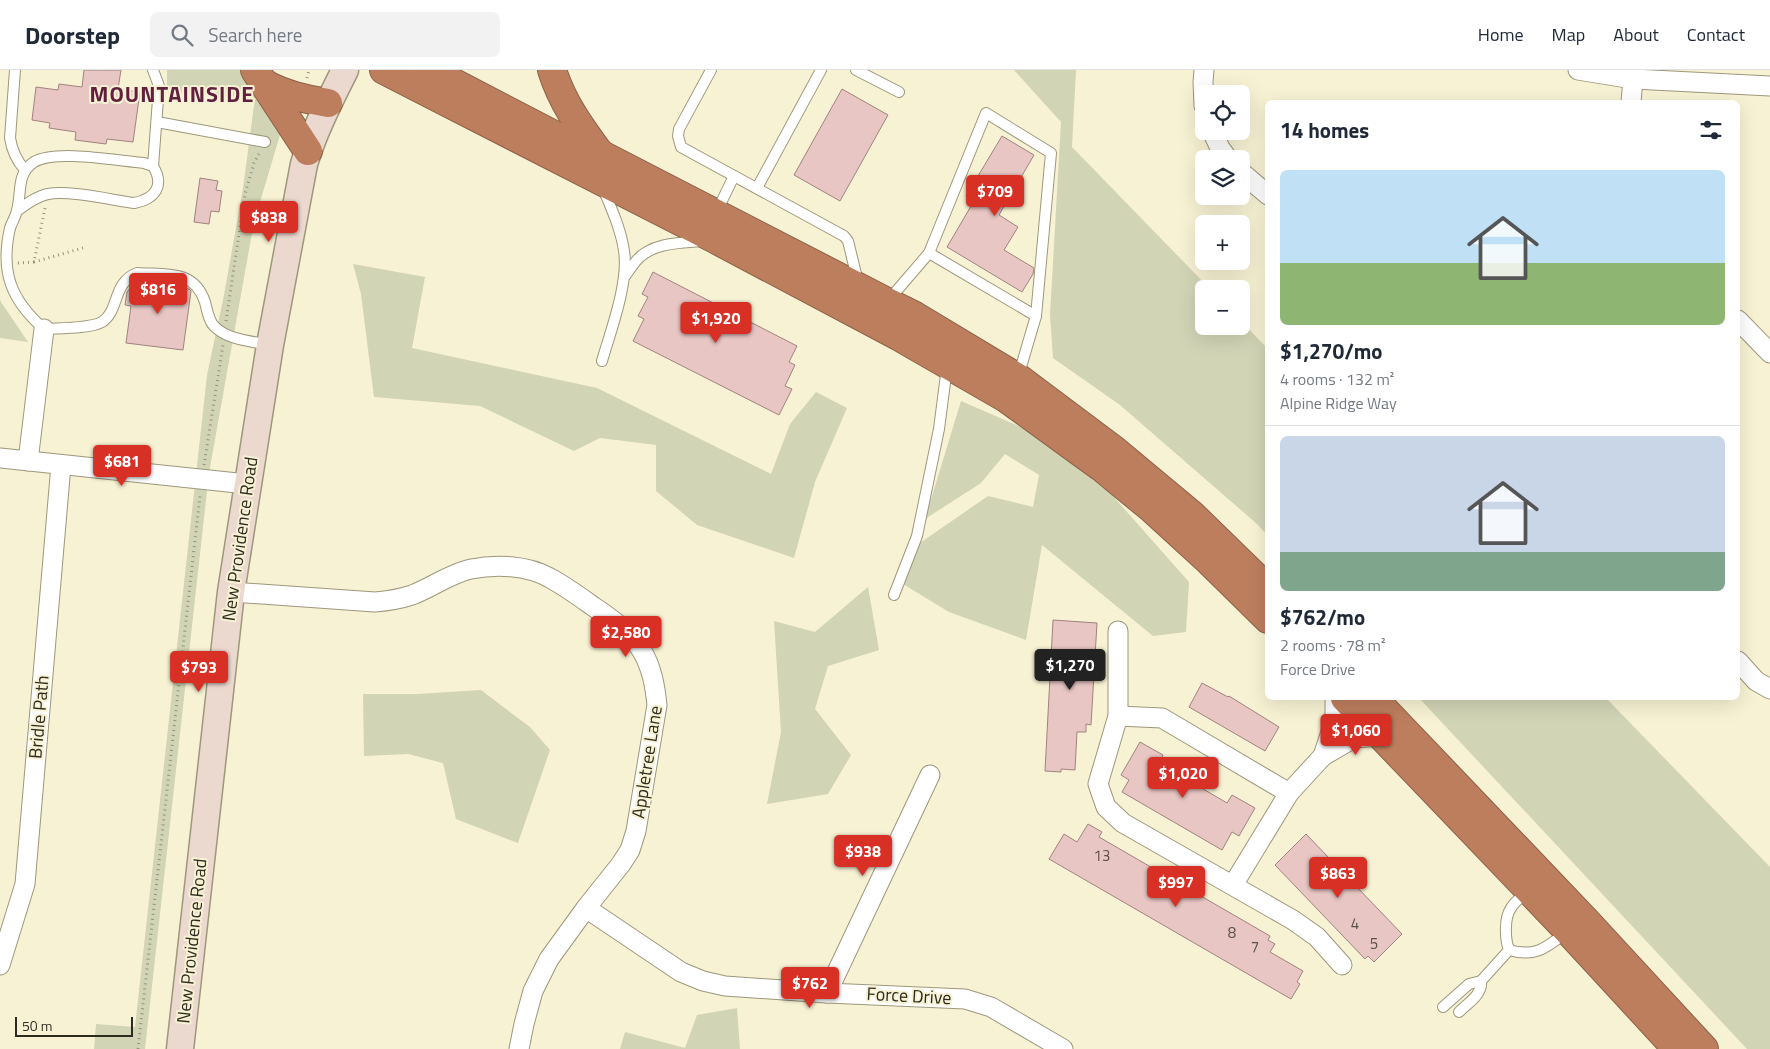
<!DOCTYPE html>
<html lang="en">
<head>
<meta charset="utf-8">
<style>
  :root { --surface:#fff; --page:#f2f2f3; --text:#1f2937; --muted:#747a83; --line:#e0e1e3; --accent:#d93025 }
  body { margin:0; font-family:"Titillium Web",sans-serif; background:var(--page); color:var(--text); height:100vh; display:flex; flex-direction:column; font-size:19px; white-space:nowrap }
  * { box-sizing:border-box; margin:0 }
  p { font-size:16px; color:var(--muted) }
  .icon { flex:none; width:28px; height:28px; fill:none; stroke:currentColor; stroke-width:2; stroke-linecap:round; stroke-linejoin:round }
  .map { position:relative; flex:1; overflow:hidden }
  .drawer { position:absolute; left:1265px; top:30px; width:475px; height:600px; display:flex; flex-direction:column; background:var(--surface); border-radius:8px; box-shadow:0 5px 20px #0002 }
  .drawer>* { flex:none }
  .fabs { position:absolute; left:1195px; top:15px; display:grid; gap:10px }
  .fabs a { display:grid; place-items:center; width:55px; height:55px; border-radius:8px; background:var(--surface); box-shadow:0 5px 20px #0002; font-size:25px }
  .scale { position:absolute; left:15px; bottom:12px; width:118px; box-sizing:border-box; padding-left:5px; border:2px solid #2d2a1f; border-top:0; font-size:14px; line-height:18px; white-space:nowrap; color:#2d2a1f; -webkit-text-stroke:4px #f8f2d4; paint-order:stroke }
  .price { position:absolute; translate:-50% -42px; padding:0 11px; border-radius:5px; background:var(--accent); color:#fff; font-size:16px; line-height:32px; filter:drop-shadow(0 1px 2px #0008) }
  .price::after { content:''; position:absolute; left:50%; top:30px; width:15px; height:11px; margin-left:-8px; background:inherit; clip-path:polygon(0 0,100% 0,50% 100%) }
  .price.on { background:#222; color:#fff }
  ul { padding:0; list-style:none }
  li { display:grid; align-content:center; gap:10px; height:265px; padding:0 15px }
  li+li { border-top:1px solid var(--line) }
  li span { display:grid; place-items:center; height:155px; border-radius:8px; color:#555 }
  li>.icon { margin-inline-start:auto }
  span .icon { width:90px; height:90px; fill:#fffc; stroke-width:1 }
  li b { font-size:21px }
  h2 { display:flex; justify-content:space-between; align-items:center; height:60px; padding:0 15px; font-size:21px }
  header { display:flex; align-items:center; gap:30px; box-sizing:border-box; height:70px; padding:0 25px; background:var(--surface); border-bottom:1px solid var(--line) }
  header strong { font-size:24px }
  nav { display:flex; gap:28px; margin-inline-start:auto; font-size:18px }
  .search { width:350px; height:45px; background:var(--page); display:flex; align-items:center; gap:12px; box-sizing:border-box; padding:0 18px; border-radius:8px; color:var(--muted); font-size:19px }
  .map>svg:first-child { display:block }
  .green { fill:#d1d4b5 }
  .building { fill:#e8c6c3; stroke:#a1827f }
  .lines { fill:none; stroke-linecap:round; stroke-linejoin:round }
  .lane-casing { stroke:#9d977c; stroke-width:12 }
  .street-casing { stroke:#9d977c; stroke-width:21 }
  .secondary-casing { stroke:#9d977c; stroke-width:29 }
  .highway-casing { stroke:#8b6147; stroke-width:30 }
  .path { stroke:#96917d; stroke-width:3; stroke-dasharray:1 4; stroke-linecap:butt }
  .lane { stroke:#fff; stroke-width:10 }
  .street { stroke:#fff; stroke-width:19 }
  .secondary { stroke:#ebd8ce; stroke-width:26 }
  .highway { stroke:#bd7e5d; stroke-width:28 }
  .labels { text-anchor:middle; stroke-width:4; stroke-linejoin:round; paint-order:stroke }
  .number-label { font-size:15px; fill:#5c5148 }
  .street-label { font-size:18px; fill:#2d2a1f; stroke:#f8f2d4 }
  .district-label { font-size:22px; font-weight:bold; letter-spacing:1px; fill:#61203e; stroke:#f8f2d4 }
</style>
</head>
<body>
<header>
<strong>Doorstep</strong>
<div class="search"><svg class="icon" aria-label="search" viewBox="0 0 24 24"><circle cx="10" cy="10" r="6"/><path d="M15 15l6 6"/></svg>Search here</div>
<nav><a>Home</a><a>Map</a><a>About</a><a>Contact</a></nav>
</header>
<div class="map">
<svg width="1770" height="979" viewBox="0 0 1770 979">
  <rect width="100%" height="100%" fill="#f8f2d4"/>
  <g class="green">
    <path d="M167 0H241L283 55 254 152 209 403 145 979H94L96 954 135 957 207 305 224 225 243 118 255 28 167 22Z"/>
    <path d="M1014 0H1076L1072 77 1210 219H1204V256H1241V251L1267 278V465L1257 454 1120 335 1053 288 1050 245 1061 52Z"/>
    <path d="M353 194 425 207 412 278 597 318 771 404 790 354 816 322 847 338 815 412 794 488 697 455 656 421V375L600 368 574 381 480 336 374 327 361 224Z"/>
    <path d="M0 229 1 232 28 272 0 268Z"/>
    <path d="M961 331 1030 361 1112 425 1189 512 1186 562 1153 566 1042 475 1026 570 949 542 903 514 917 475 988 426 1033 437 1039 405 1005 384 981 413 925 449Z"/>
    <path d="M868 517 879 580 828 596 815 639 851 685 828 724 767 734 781 662 774 551 815 562Z"/>
    <path d="M481 620 530 657 550 680 518 773 456 749 443 693 408 684 364 686 363 624H418Z"/>
    <path d="M1419 628H1606L1770 797V979H1747Z"/>
    <path d="M737 938 740 979H620L625 962 685 978 697 945Z"/>
  </g>
  <g class="building">
    <path d="M84 0H121L118 19 140 22 133 72 107 69 106 74 75 70 76 62 49 58 50 53 32 50 36 17 58 20 59 14 82 17Z"/>
    <path d="M842 19 888 45 840 131 794 105Z"/>
    <path d="M1002 66 1034 85 999 145 1018 157 1004 180 1034 198 1033 204 1022 222 947 177 974 131 966 126Z"/>
    <path d="M200 108 218 111 216 120 222 121 219 142 211 141 209 154 194 152Z"/>
    <path d="M653 202 797 276 789 292 795 295 785 316 792 319 779 345 633 271 644 249 638 246 648 227 642 224Z"/>
    <path d="M135 212 189 219 191 221 183 280 126 273 131 236 125 235 127 222Z"/>
    <path d="M1053 550 1097 553 1091 655 1086 654V662H1077L1075 700 1061 699V702L1045 701Z"/>
    <path d="M1202 613 1228 627 1229 626 1279 657 1265 681 1189 637Z"/>
    <path d="M1140 672 1163 685 1159 693 1227 733 1232 725 1255 738 1239 766 1232 762 1222 780 1122 722 1129 710 1121 705Z"/>
    <path d="M1088 754 1102 762 1099 767 1270 866 1268 870 1275 874 1270 882 1303 901 1297 912 1300 914 1291 929 1049 789 1064 764 1077 772Z"/>
    <path d="M1306 764 1402 864 1374 892 1368 886 1365 889 1275 795Z"/>
  </g>
  <g class="lines">
    <defs>
      <g id="lane">
        <path d="M15 0 10 68C12 81 16 90 25 100"/>
        <path d="M153 0 159 16 153 96"/>
        <path d="M711 0 679 59 678 66 681 77 844 166 848 171 858 212"/>
        <path d="M856 0 899 22"/>
        <path d="M157 52 265 72"/>
        <path d="M757 118 821 0"/>
        <path d="M17 141C26 134 37 126 48 124 69 120 112 130 134 133 155 129 165 116 153 96L144 93C118 91 56 79 34 92 16 104 22 122 17 140 16 146 12 152 10 158 0 202 11 230 44 259 59 258 89 259 102 252 120 240 112 213 137 203 166 205 194 199 205 232 207 240 209 252 215 257 228 270 252 271 269 275"/>
        <path d="M716 143 734 106"/>
        <path d="M929 183 1036 246 1018 307"/>
        <path d="M625 206C629 201 633 194 637 190 653 172 682 173 703 171"/>
        <path d="M887 232 929 183 986 43 1051 83 1036 246"/>
        <path d="M602 291C611 260 629 212 624 181 621 159 611 138 603 118"/>
        <path d="M894 525 917 466 939 359 947 297"/>
        <path d="M1509 880C1536 888 1547 877 1568 861"/>
        <path d="M1443 937 1469 914 1481 911 1509 880C1505 869 1504 848 1511 838 1515 831 1523 826 1528 821"/>
        <path d="M1459 942C1468 933 1483 924 1481 911"/>
      </g>
      <g id="street">
        <path d="M1578 0 1633 9 1770 16"/>
        <path d="M1631 32 1633 9"/>
        <path d="M1204 36 1203 12 1204 0"/>
        <path d="M1212 61 1220 78 1228 89"/>
        <path d="M1241 102 1268 125"/>
        <path d="M1738 250 1770 283"/>
        <path d="M0 388 247 414"/>
        <path d="M28 391 44 259"/>
        <path d="M231 522 375 532C388 531 400 529 412 525 433 517 449 504 471 499 496 494 527 495 550 508 565 516 580 527 594 537 611 548 631 563 642 581 652 598 655 616 657 635L636 761 630 780 621 794 586 838 549 889 533 921 524 954 519 979"/>
        <path d="M1118 561V646L1098 714 1106 737 1123 753 1293 850 1317 867 1342 895"/>
        <path d="M1738 591 1756 611 1770 619"/>
        <path d="M1118 646 1162 648 1289 723"/>
        <path d="M1323 686 1335 650V628"/>
        <path d="M1233 815 1289 723 1323 686 1354 668 1381 666"/>
        <path d="M586 838 681 902 703 911 725 916 827 923 965 929 991 937 1063 979"/>
        <path d="M0 895 25 814 61 395"/>
        <path d="M827 923 930 705"/>
      </g>
      <path id="secondary" d="M180 979 231 522 270 275 304 94C314 61 330 30 345 0"/>
      <g id="highway">
        <path d="M255 0 308 81"/>
        <path d="M384 0 715 169 900 267 1006 328 1101 397 1151 438 1209 491 1268 549"/>
        <path d="M429 0 581 79 600 84 887 232 915 246 1018 308 1114 380 1192 445 1268 519"/>
        <path d="M552 0C562 32 580 57 600 84"/>
        <path d="M265 14C285 25 305 29 328 33"/>
        <path d="M1345 628 1573 866 1677 979"/>
        <path d="M1373 628 1586 851 1704 979"/>
      </g>
    </defs>
    <use href="#lane" class="lane-casing"/>
    <use href="#street" class="street-casing"/>
    <use href="#secondary" class="secondary-casing"/>
    <use href="#highway" class="highway-casing"/>
    <g class="path">
      <path d="M307 8 309 0"/>
      <path d="M34 192 86 177"/>
      <path d="M18 193 34 192 45 138"/>
      <path d="M226 251 245 124 254 93 260 82"/>
      <path d="M204 395 223 275"/>
      <path d="M138 979 200 426"/>
    </g>
    <use href="#lane" class="lane"/>
    <use href="#street" class="street"/>
    <use href="#secondary" class="secondary"/>
    <use href="#highway" class="highway"/>
  </g>
  <g class="labels">
    <g class="number-label">
      <text x="1102" y="791">13</text>
      <text x="1355" y="859">4</text>
      <text x="1232" y="868">8</text>
      <text x="1374" y="879">5</text>
      <text x="1255" y="882">7</text>
    </g>
    <g class="street-label">
      <text transform="translate(240 469) rotate(-82)" y="6">New Providence Road</text>
      <text transform="translate(39 647) rotate(-85)" y="6">Bridle Path</text>
      <text transform="translate(647 692) rotate(-81)" y="6">Appletree Lane</text>
      <text transform="translate(192 871) rotate(-84)" y="6">New Providence Road</text>
      <text transform="translate(909 926) rotate(3)" y="6">Force Drive</text>
    </g>
    <g class="district-label">
      <text x="172" y="32">MOUNTAINSIDE</text>
    </g>
  </g>
</svg>
<div class="fabs">
<a><svg class="icon" aria-label="locate" viewBox="0 0 24 24"><circle cx="12" cy="12" r="6"/><path d="M12 2v4M12 18v4M2 12h4M18 12h4"/></svg></a>
<a><svg class="icon" aria-label="layers" viewBox="0 0 24 24"><path d="M12 4l9 5-9 5-9-5zM3 14l9 5 9-5"/></svg></a>
<a>+</a>
<a>−</a>
</div>
<div class="scale">50 m</div>
<b class="price" style="left:995px;top:147px">$709</b>
<b class="price" style="left:269px;top:173px">$838</b>
<b class="price" style="left:158px;top:245px">$816</b>
<b class="price" style="left:716px;top:274px">$1,920</b>
<b class="price" style="left:122px;top:417px">$681</b>
<b class="price" style="left:626px;top:588px">$2,580</b>
<b class="price on" style="left:1070px;top:621px">$1,270</b>
<b class="price" style="left:199px;top:623px">$793</b>
<b class="price" style="left:1356px;top:686px">$1,060</b>
<b class="price" style="left:1183px;top:729px">$1,020</b>
<b class="price" style="left:863px;top:807px">$938</b>
<b class="price" style="left:1338px;top:829px">$863</b>
<b class="price" style="left:1176px;top:838px">$997</b>
<b class="price" style="left:810px;top:939px">$762</b>
<section class="drawer">
<h2>14 homes<svg class="icon" aria-label="filters" viewBox="0 0 24 24"><path d="M4 7h16M4 17h16"/><circle cx="9" cy="7" r="2"/><circle cx="15" cy="17" r="2"/></svg></h2>
<ul>
<li><span style="background:linear-gradient(#bfe0f5 60%,#8fb573 0)"><svg class="icon" aria-label="home" viewBox="0 0 24 24"><path d="M3 11l9-7 9 7M6 9v11h12V9"/></svg></span><div><b>$1,270/mo</b><p>4 rooms · 132 m²</p><p>Alpine Ridge Way</p></div></li>
<li><span style="background:linear-gradient(#c9d6e8 75%,#7fa58c 0)"><svg class="icon" aria-label="home" viewBox="0 0 24 24"><path d="M3 11l9-7 9 7M6 9v11h12V9"/></svg></span><div><b>$762/mo</b><p>2 rooms · 78 m²</p><p>Force Drive</p></div></li>
</ul>
</section>
</div>
</body>
</html>
